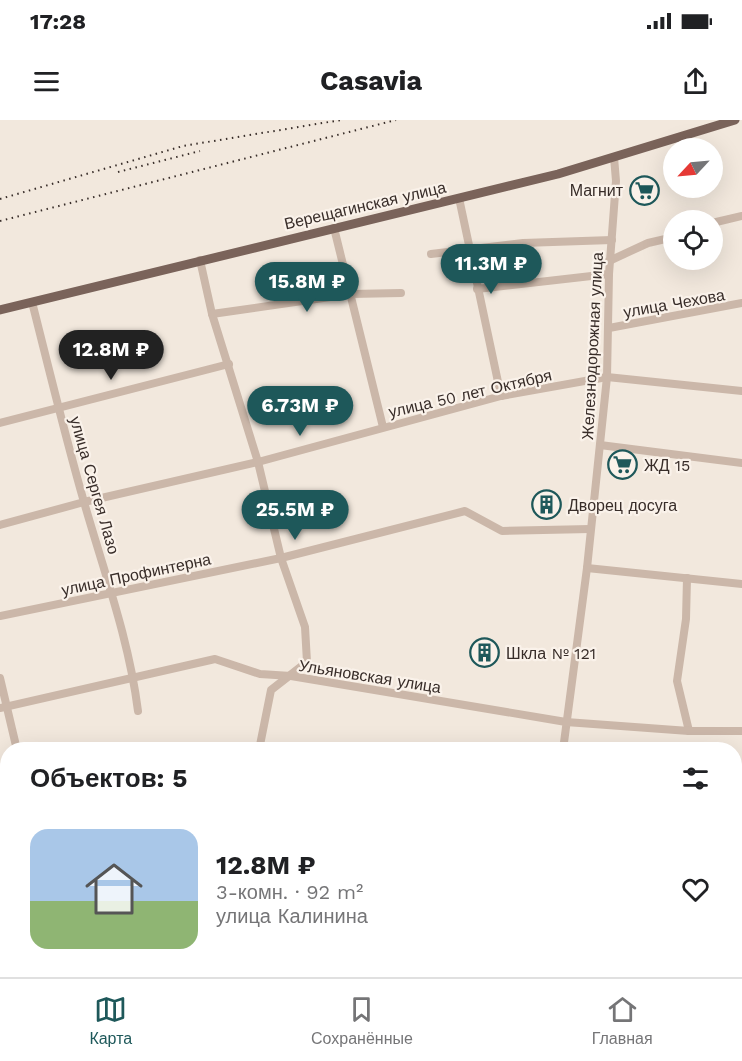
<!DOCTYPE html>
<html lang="ru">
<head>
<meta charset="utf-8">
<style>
  :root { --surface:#fff; --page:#f2f2f2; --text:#202124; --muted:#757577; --line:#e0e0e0; --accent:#1e585a }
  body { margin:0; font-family:"Work Sans",sans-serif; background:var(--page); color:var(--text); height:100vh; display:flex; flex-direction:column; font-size:22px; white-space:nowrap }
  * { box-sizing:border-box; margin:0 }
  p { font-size:20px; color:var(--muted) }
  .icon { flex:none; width:33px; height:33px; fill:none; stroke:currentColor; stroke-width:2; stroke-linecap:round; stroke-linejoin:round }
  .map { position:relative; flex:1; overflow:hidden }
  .details { position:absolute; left:0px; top:622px; width:742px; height:236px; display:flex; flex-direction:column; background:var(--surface); border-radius:24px 24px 0 0; box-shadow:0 6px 24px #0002 }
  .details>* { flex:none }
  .needle { width:39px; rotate:244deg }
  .buttons { position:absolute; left:663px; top:18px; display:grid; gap:12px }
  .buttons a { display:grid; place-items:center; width:60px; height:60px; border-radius:50%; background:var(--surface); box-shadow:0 6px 24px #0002; font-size:30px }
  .price { position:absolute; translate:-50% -51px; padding:0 14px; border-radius:21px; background:var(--accent); color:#fff; font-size:20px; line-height:39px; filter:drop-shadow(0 2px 3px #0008) }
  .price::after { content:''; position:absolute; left:50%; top:36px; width:18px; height:14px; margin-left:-9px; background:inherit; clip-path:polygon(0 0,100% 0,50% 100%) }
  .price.current { background:#222; color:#fff }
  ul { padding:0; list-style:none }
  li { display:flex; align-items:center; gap:18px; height:150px; padding:0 30px }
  li span { display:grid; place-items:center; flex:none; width:168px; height:120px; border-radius:18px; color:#555 }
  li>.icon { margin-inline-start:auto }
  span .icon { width:72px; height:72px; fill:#fffc; stroke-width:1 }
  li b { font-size:26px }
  h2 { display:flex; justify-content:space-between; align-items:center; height:72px; padding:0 30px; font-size:26px }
  .status { display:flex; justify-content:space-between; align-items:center; height:42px; padding:0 30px; background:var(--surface); direction:ltr }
  .status svg { height:16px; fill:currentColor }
  header { display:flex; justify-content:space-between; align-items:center; height:78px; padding:0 30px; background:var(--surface); font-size:27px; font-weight:700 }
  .dock { display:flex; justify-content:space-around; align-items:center; height:84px; border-top:2px solid var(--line); background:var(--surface); font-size:16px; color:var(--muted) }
  .dock a { display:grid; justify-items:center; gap:3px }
  .dock .current { color:var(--accent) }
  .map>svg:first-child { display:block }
  .green { fill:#b7c29d }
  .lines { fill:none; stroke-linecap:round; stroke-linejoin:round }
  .minor { stroke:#cbb7a9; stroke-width:8 }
  .major { stroke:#7a635a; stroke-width:9 }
  .rail { stroke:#382d29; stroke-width:2; stroke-dasharray:1.5 4.5; stroke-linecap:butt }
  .labels { text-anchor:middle; stroke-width:4.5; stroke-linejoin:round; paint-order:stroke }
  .poi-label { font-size:16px; fill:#382d29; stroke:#faf2ea; text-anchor:start }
  .street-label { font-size:16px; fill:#382d29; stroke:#faf2ea }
</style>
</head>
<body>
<div class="status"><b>17:28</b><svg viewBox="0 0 49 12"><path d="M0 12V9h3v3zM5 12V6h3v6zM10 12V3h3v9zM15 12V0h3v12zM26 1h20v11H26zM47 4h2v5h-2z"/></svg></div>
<header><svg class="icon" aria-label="menu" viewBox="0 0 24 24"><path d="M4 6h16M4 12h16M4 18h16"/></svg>Casavia<svg class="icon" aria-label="share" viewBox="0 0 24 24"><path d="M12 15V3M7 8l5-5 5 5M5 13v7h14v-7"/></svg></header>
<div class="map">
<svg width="742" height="857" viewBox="0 0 742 857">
  <rect width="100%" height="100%" fill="#f2e8dd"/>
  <path class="green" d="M317 851V850L524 851 523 857H319Z"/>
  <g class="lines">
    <g class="minor">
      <path d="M459 78 501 276"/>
      <path d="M712 103 742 96"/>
      <path d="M334 108 383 307"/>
      <path d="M431 134 523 123 612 120"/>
      <path d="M200 140 212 194 258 342 281 438 305 507 307 542 271 570 259 630"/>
      <path d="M609 141 648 123 674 117"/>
      <path d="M477 169 609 154"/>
      <path d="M32 182C49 249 65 316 84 382 104 452 129 519 138 591"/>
      <path d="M212 194 351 174 401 173"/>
      <path d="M609 208 742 183"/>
      <path d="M0 303 229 244"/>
      <path d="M600 325 742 343"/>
      <path d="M0 405 84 382 258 342 501 276 607 257 742 271"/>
      <path d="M587 448 742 464"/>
      <path d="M687 458 686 499 677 561 689 611"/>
      <path d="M0 496 281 438 465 391 502 411 590 409"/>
      <path d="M0 558 17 630"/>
      <path d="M0 588 215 539 260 554 291 556 566 602 689 611H742"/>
      <path d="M563 630 587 448 607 257 609 154 616 61 614 37"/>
      <path d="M0 724 8 722"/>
      <path d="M735 733 742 734"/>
      <path d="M735 844 742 845"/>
      <path d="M68 850 70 857"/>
      <path d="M196 850 197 857"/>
      <path d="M537 857 538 850"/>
      <path d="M678 857V850"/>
    </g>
    <path class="major" d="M0 190 558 54 735 0"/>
    <g class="rail">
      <path d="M118 52 200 31"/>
      <path d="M0 79 183 26 341 0"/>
      <path d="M0 101 396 0"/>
    </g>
  </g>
  <defs>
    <symbol id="supermarket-ring" viewBox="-11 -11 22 22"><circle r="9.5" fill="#faf2ea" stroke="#1e585a" stroke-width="1.5"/><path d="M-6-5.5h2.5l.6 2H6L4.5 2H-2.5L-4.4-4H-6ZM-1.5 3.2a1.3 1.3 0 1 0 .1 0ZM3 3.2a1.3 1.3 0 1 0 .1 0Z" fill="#1e585a"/></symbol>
    <symbol id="building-ring" viewBox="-11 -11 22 22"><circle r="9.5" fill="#faf2ea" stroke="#1e585a" stroke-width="1.5"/><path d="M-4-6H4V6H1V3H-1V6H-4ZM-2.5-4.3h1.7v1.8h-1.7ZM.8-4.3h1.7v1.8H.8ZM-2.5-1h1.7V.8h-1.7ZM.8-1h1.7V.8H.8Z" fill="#1e585a"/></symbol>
  </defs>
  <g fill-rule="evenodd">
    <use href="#supermarket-ring" x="628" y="54" width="33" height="33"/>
    <use href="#supermarket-ring" x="606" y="328" width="33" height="33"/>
    <use href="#building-ring" x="530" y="368" width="33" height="33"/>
    <use href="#building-ring" x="468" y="516" width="33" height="33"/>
  </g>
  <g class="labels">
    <g class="poi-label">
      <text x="623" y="76" text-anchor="end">Магнит</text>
      <text x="644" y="351">ЖД 15</text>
      <text x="568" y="391">Дворец досуга</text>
      <text x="506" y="539">Шкла № 121</text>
    </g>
    <g class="street-label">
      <text transform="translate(365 85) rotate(-13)" y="6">Верещагинская улица</text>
      <text transform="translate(674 183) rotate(-10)" y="6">улица Чехова</text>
      <text transform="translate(592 226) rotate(-87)" y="6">Железнодорожная улица</text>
      <text transform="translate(470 273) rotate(-13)" y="6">улица 50 лет Октября</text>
      <text transform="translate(95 365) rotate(74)" y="6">улица Сергея Лазо</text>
      <text transform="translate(136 454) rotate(-12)" y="6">улица Профинтерна</text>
      <text transform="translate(370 556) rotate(9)" y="6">Ульяновская улица</text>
    </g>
  </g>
</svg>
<div class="buttons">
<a><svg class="needle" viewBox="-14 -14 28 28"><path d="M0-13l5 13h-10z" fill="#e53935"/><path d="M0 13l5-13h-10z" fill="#757577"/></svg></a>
<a><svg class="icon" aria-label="locate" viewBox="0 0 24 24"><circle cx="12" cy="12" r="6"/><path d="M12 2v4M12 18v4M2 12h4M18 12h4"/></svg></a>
</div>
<b class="price" style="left:491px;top:175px">11.3M ₽</b>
<b class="price" style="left:307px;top:193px">15.8M ₽</b>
<b class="price current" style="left:111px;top:261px">12.8M ₽</b>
<b class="price" style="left:300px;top:317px">6.73M ₽</b>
<b class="price" style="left:295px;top:421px">25.5M ₽</b>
<section class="details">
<h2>Объектов: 5<svg class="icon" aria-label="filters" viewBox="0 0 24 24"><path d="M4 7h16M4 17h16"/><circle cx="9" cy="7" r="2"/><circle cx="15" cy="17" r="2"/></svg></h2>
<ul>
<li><span style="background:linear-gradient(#a9c7e8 60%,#8fb573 0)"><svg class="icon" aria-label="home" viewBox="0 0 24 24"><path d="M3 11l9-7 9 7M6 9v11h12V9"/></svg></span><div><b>12.8M ₽</b><p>3-комн. · 92 m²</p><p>улица Калинина</p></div><svg class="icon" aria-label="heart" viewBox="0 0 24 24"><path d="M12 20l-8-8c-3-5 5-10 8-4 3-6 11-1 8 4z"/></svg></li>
</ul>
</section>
</div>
<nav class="dock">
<a class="current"><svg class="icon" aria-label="map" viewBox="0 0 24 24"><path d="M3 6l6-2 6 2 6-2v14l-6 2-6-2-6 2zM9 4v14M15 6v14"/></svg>Карта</a>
<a><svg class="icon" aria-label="saved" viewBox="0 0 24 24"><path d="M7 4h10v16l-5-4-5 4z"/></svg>Сохранённые</a>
<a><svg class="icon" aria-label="home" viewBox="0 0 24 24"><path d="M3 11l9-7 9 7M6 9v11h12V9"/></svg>Главная</a>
</nav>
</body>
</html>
